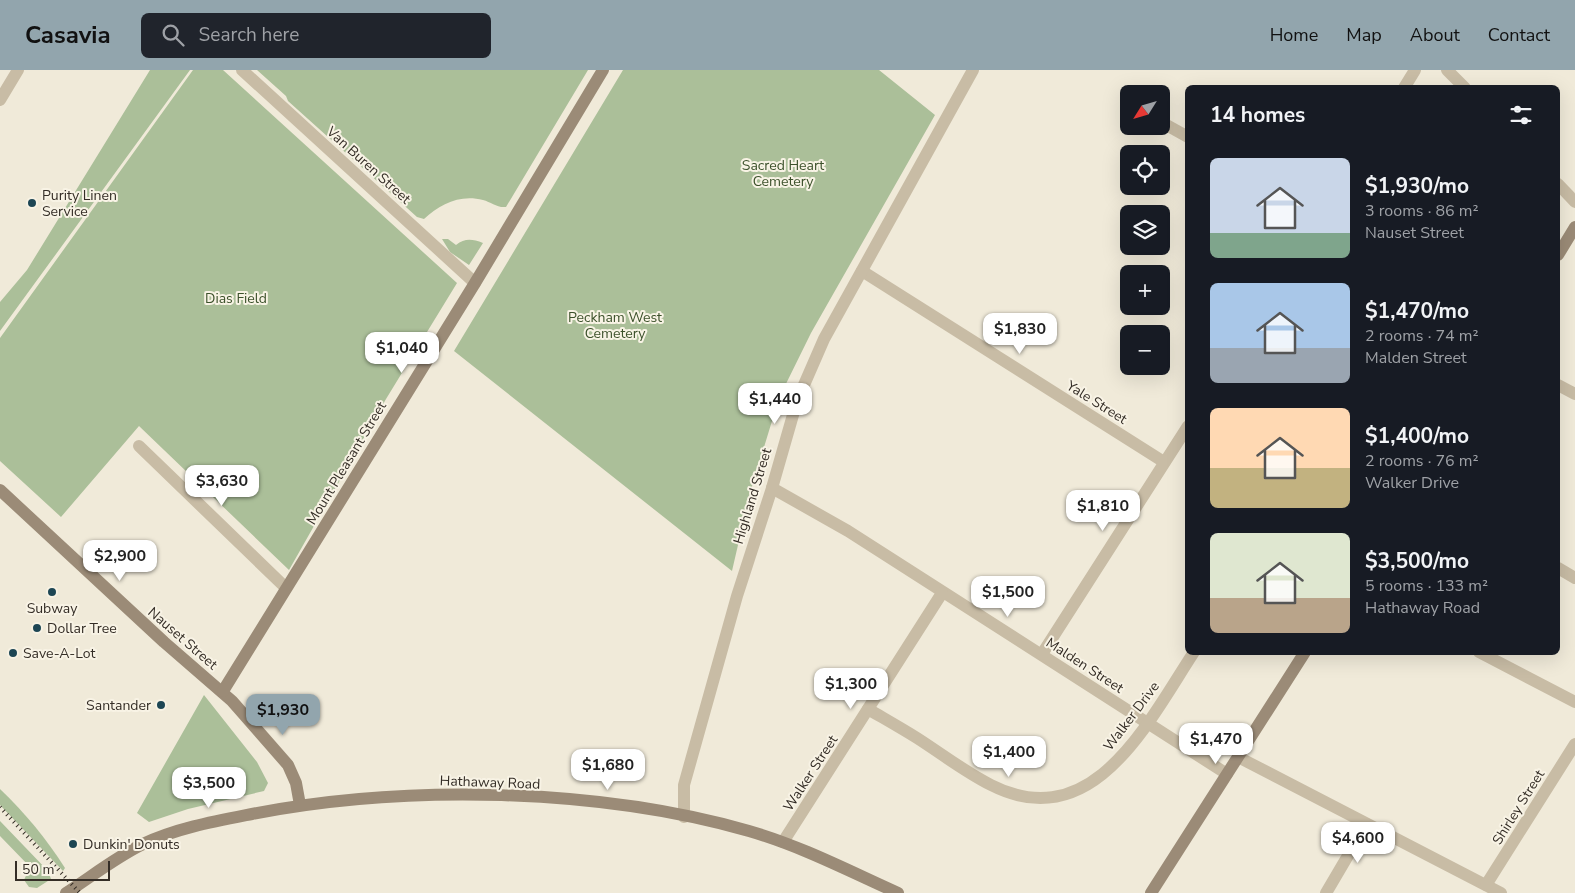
<!DOCTYPE html>
<html lang="en">
<head>
<meta charset="utf-8">
<style>
  :root { --surface:#171b24; --page:#20242c; --text:#f1f3f6; --muted:#9ea1a6; --accent:#92a5ad }
  body { margin:0; font-family:"Nunito Sans",sans-serif; background:var(--page); color:var(--text); height:100vh; display:flex; flex-direction:column; font-size:19px; white-space:nowrap }
  * { box-sizing:border-box; margin:0 }
  p { font-size:16px; color:var(--muted) }
  .icon { flex:none; width:28px; height:28px; fill:none; stroke:currentColor; stroke-width:2; stroke-linecap:round; stroke-linejoin:round }
  .map { position:relative; flex:1; overflow:hidden }
  .drawer { position:absolute; left:1185px; top:15px; width:375px; height:570px; display:flex; flex-direction:column; background:var(--surface); border-radius:8px; box-shadow:0 5px 20px #0002 }
  .drawer>* { flex:none }
  .needle { width:32px; rotate:233deg }
  .fabs { position:absolute; left:1120px; top:15px; display:grid; gap:10px }
  .fabs a { display:grid; place-items:center; width:50px; height:50px; border-radius:8px; background:var(--surface); box-shadow:0 5px 20px #0002; font-size:25px }
  .scale { position:absolute; left:15px; bottom:12px; width:95px; box-sizing:border-box; padding-left:5px; border:2px solid #342d26; border-top:0; font-size:14px; line-height:18px; white-space:nowrap; color:#342d26; -webkit-text-stroke:4px #f8f3e5; paint-order:stroke }
  .price { position:absolute; translate:-50% -42px; padding:0 11px; border-radius:10px; background:#fff; color:#222; font-size:16px; line-height:32px; filter:drop-shadow(0 1px 2px #0008) }
  .price::after { content:''; position:absolute; left:50%; top:30px; width:15px; height:11px; margin-left:-8px; background:inherit; clip-path:polygon(0 0,100% 0,50% 100%) }
  .price.current { background:var(--accent); color:#111 }
  ul { padding:0; list-style:none }
  li { display:flex; align-items:center; gap:15px; height:125px; padding:0 25px }
  li span { display:grid; place-items:center; flex:none; width:140px; height:100px; border-radius:8px; color:#555 }
  li>.icon { margin-inline-start:auto }
  span .icon { width:60px; height:60px; fill:#fffc; stroke-width:1 }
  li b { font-size:21px }
  h2 { display:flex; justify-content:space-between; align-items:center; height:60px; padding:0 25px; font-size:21px }
  header { display:flex; align-items:center; gap:30px; box-sizing:border-box; height:70px; padding:0 25px; background:var(--accent); color:#111 }
  header strong { font-size:24px }
  nav { display:flex; gap:28px; margin-inline-start:auto; font-size:18px }
  .search { width:350px; height:45px; background:var(--page); display:flex; align-items:center; gap:12px; box-sizing:border-box; padding:0 18px; border-radius:8px; color:var(--muted); font-size:19px }
  .map>svg:first-child { display:block }
  .green { fill:#abbf99 }
  .lines { fill:none; stroke-linecap:round; stroke-linejoin:round }
  .minor { stroke:#c8bca5; stroke-width:12 }
  .tertiary { stroke:#c8bca5; stroke-width:12 }
  .secondary { stroke:#9b8b77; stroke-width:12 }
  .rail { stroke:#342d26; stroke-width:4; stroke-dasharray:1 4; stroke-linecap:butt }
  .poi-dot { fill:#1d4654; stroke:#f8f3e5; stroke-width:2 }
  .labels { text-anchor:middle; stroke-width:4; stroke-linejoin:round; paint-order:stroke }
  .street-label { font-size:14px; fill:#342d26; stroke:#f8f3e5 }
  .park-label { font-size:14px; fill:#3c512b; stroke:#f8f3e5 }
  .poi-label { font-size:14px; fill:#342d26; stroke:#f8f3e5; text-anchor:start }
</style>
</head>
<body>
<header>
<strong>Casavia</strong>
<div class="search"><svg class="icon" aria-label="search" viewBox="0 0 24 24"><circle cx="10" cy="10" r="6"/><path d="M15 15l6 6"/></svg>Search here</div>
<nav><a>Home</a><a>Map</a><a>About</a><a>Contact</a></nav>
</header>
<div class="map">
<svg width="1575" height="823" viewBox="0 0 1575 823">
  <rect width="100%" height="100%" fill="#f0ead9"/>
  <g class="green">
    <path d="M150 0H190L0 261V232L27 200Z"/>
    <path d="M193 0H223L457 213 386 329 289 500 139 356 61 447 0 391V268Z"/>
    <path d="M257 0H588L506 137C497 138 491 132 483 130 460 124 440 134 424 149L417 147 288 31 286 26Z"/>
    <path d="M623 0H879L935 45 811 263 779 328 750 423 732 501 454 281Z"/>
    <path d="M442 169H448L456 175C465 168 472 169 483 173L469 195 450 182Z"/>
    <path d="M204 625 257 692 268 713 264 721 188 739 149 752 137 743Z"/>
    <path d="M0 719C25 743 46 768 65 798L63 801 0 735Z"/>
    <path d="M0 751 48 801 51 809 37 818 29 817 24 810 30 797 0 766Z"/>
  </g>
  <g class="lines">
    <g class="minor">
      <path d="M242 0 475 213"/>
      <path d="M1404 18 1415 0"/>
      <path d="M0 30 18 0"/>
      <path d="M1161 52 1188 67"/>
      <path d="M862 201 1164 392"/>
      <path d="M1558 315 1575 324"/>
      <path d="M139 376 286 518"/>
      <path d="M772 418 848 461 1227 704"/>
      <path d="M1558 498 1575 508"/>
      <path d="M1479 582 1575 632"/>
      <path d="M1042 584 1188 356"/>
      <path d="M868 639C885 649 901 658 917 668 942 684 965 702 991 715 1093 767 1148 652 1194 582"/>
      <path d="M1238 687 1501 823"/>
      <path d="M684 747V715L737 526 772 418 797 331 824 269 973 0"/>
      <path d="M783 772 942 523"/>
      <path d="M1486 815 1575 674"/>
      <path d="M1326 823 1366 755"/>
    </g>
    <g class="tertiary">
      <path d="M1447 0 1465 18"/>
      <path d="M1558 114 1575 132"/>
    </g>
    <g class="secondary">
      <path d="M1558 185 1575 157"/>
      <path d="M0 420 164 572 232 631 288 695 296 713 300 735"/>
      <path d="M223 621 475 213 603 0"/>
      <path d="M66 823C91 807 116 787 143 774 177 758 216 751 252 744 406 714 598 718 749 761 801 776 849 801 898 823"/>
      <path d="M1151 823 1305 582"/>
    </g>
    <path class="rail" d="M0 737 80 823"/>
  </g>
  <g class="poi-dot">
    <circle cx="32" cy="133" r="5"/>
    <circle cx="52" cy="522" r="5"/>
    <circle cx="37" cy="558" r="5"/>
    <circle cx="13" cy="583" r="5"/>
    <circle cx="161" cy="635" r="5"/>
    <circle cx="73" cy="774" r="5"/>
  </g>
  <g class="labels">
    <g class="street-label">
      <text transform="translate(369 95) rotate(42)" y="5">Van Buren Street</text>
      <text transform="translate(1097 332) rotate(32)" y="5">Yale Street</text>
      <text transform="translate(346 393) rotate(-59)" y="5">Mount Pleasant Street</text>
      <text transform="translate(752 426) rotate(-73)" y="5">Highland Street</text>
      <text transform="translate(183 568) rotate(41)" y="5">Nauset Street</text>
      <text transform="translate(1085 595) rotate(33)" y="5">Malden Street</text>
      <text transform="translate(1131 646) rotate(-53)" y="5">Walker Drive</text>
      <text transform="translate(810 703) rotate(-57)" y="5">Walker Street</text>
      <text transform="translate(490 712) rotate(2)" y="5">Hathaway Road</text>
      <text transform="translate(1518 737) rotate(-58)" y="5">Shirley Street</text>
    </g>
    <g class="park-label">
      <text x="783" y="100">Sacred Heart<tspan x="783" dy="16">Cemetery</tspan></text>
      <text x="236" y="233">Dias Field</text>
      <text x="615" y="252">Peckham West<tspan x="615" dy="16">Cemetery</tspan></text>
    </g>
    <g class="poi-label">
      <text x="42" y="130">Purity Linen<tspan x="42" dy="16">Service</tspan></text>
      <text x="52" y="543" text-anchor="middle">Subway</text>
      <text x="47" y="563">Dollar Tree</text>
      <text x="23" y="588">Save-A-Lot</text>
      <text x="151" y="640" text-anchor="end">Santander</text>
      <text x="83" y="779">Dunkin' Donuts</text>
    </g>
  </g>
</svg>
<div class="fabs">
<a><svg class="needle" viewBox="-14 -14 28 28"><path d="M0-13l5 13h-10z" fill="#e53935"/><path d="M0 13l5-13h-10z" fill="#9ea1a6"/></svg></a>
<a><svg class="icon" aria-label="locate" viewBox="0 0 24 24"><circle cx="12" cy="12" r="6"/><path d="M12 2v4M12 18v4M2 12h4M18 12h4"/></svg></a>
<a><svg class="icon" aria-label="layers" viewBox="0 0 24 24"><path d="M12 4l9 5-9 5-9-5zM3 14l9 5 9-5"/></svg></a>
<a>+</a>
<a>−</a>
</div>
<div class="scale">50 m</div>
<b class="price" style="left:1020px;top:285px">$1,830</b>
<b class="price" style="left:402px;top:304px">$1,040</b>
<b class="price" style="left:775px;top:355px">$1,440</b>
<b class="price" style="left:222px;top:437px">$3,630</b>
<b class="price" style="left:1103px;top:462px">$1,810</b>
<b class="price" style="left:120px;top:512px">$2,900</b>
<b class="price" style="left:1008px;top:548px">$1,500</b>
<b class="price" style="left:851px;top:640px">$1,300</b>
<b class="price current" style="left:283px;top:666px">$1,930</b>
<b class="price" style="left:1216px;top:695px">$1,470</b>
<b class="price" style="left:1009px;top:708px">$1,400</b>
<b class="price" style="left:608px;top:721px">$1,680</b>
<b class="price" style="left:209px;top:739px">$3,500</b>
<b class="price" style="left:1358px;top:794px">$4,600</b>
<section class="drawer">
<h2>14 homes<svg class="icon" aria-label="filters" viewBox="0 0 24 24"><path d="M4 7h16M4 17h16"/><circle cx="9" cy="7" r="2"/><circle cx="15" cy="17" r="2"/></svg></h2>
<ul>
<li><span style="background:linear-gradient(#c9d6e8 75%,#7fa58c 0)"><svg class="icon" aria-label="home" viewBox="0 0 24 24"><path d="M3 11l9-7 9 7M6 9v11h12V9"/></svg></span><div><b>$1,930/mo</b><p>3 rooms · 86 m²</p><p>Nauset Street</p></div></li>
<li><span style="background:linear-gradient(#a9c7e8 65%,#9aa5b1 0)"><svg class="icon" aria-label="home" viewBox="0 0 24 24"><path d="M3 11l9-7 9 7M6 9v11h12V9"/></svg></span><div><b>$1,470/mo</b><p>2 rooms · 74 m²</p><p>Malden Street</p></div></li>
<li><span style="background:linear-gradient(#ffd9b3 60%,#c2b280 0)"><svg class="icon" aria-label="home" viewBox="0 0 24 24"><path d="M3 11l9-7 9 7M6 9v11h12V9"/></svg></span><div><b>$1,400/mo</b><p>2 rooms · 76 m²</p><p>Walker Drive</p></div></li>
<li><span style="background:linear-gradient(#dfe7d0 65%,#b9a48a 0)"><svg class="icon" aria-label="home" viewBox="0 0 24 24"><path d="M3 11l9-7 9 7M6 9v11h12V9"/></svg></span><div><b>$3,500/mo</b><p>5 rooms · 133 m²</p><p>Hathaway Road</p></div></li>
</ul>
</section>
</div>
</body>
</html>
